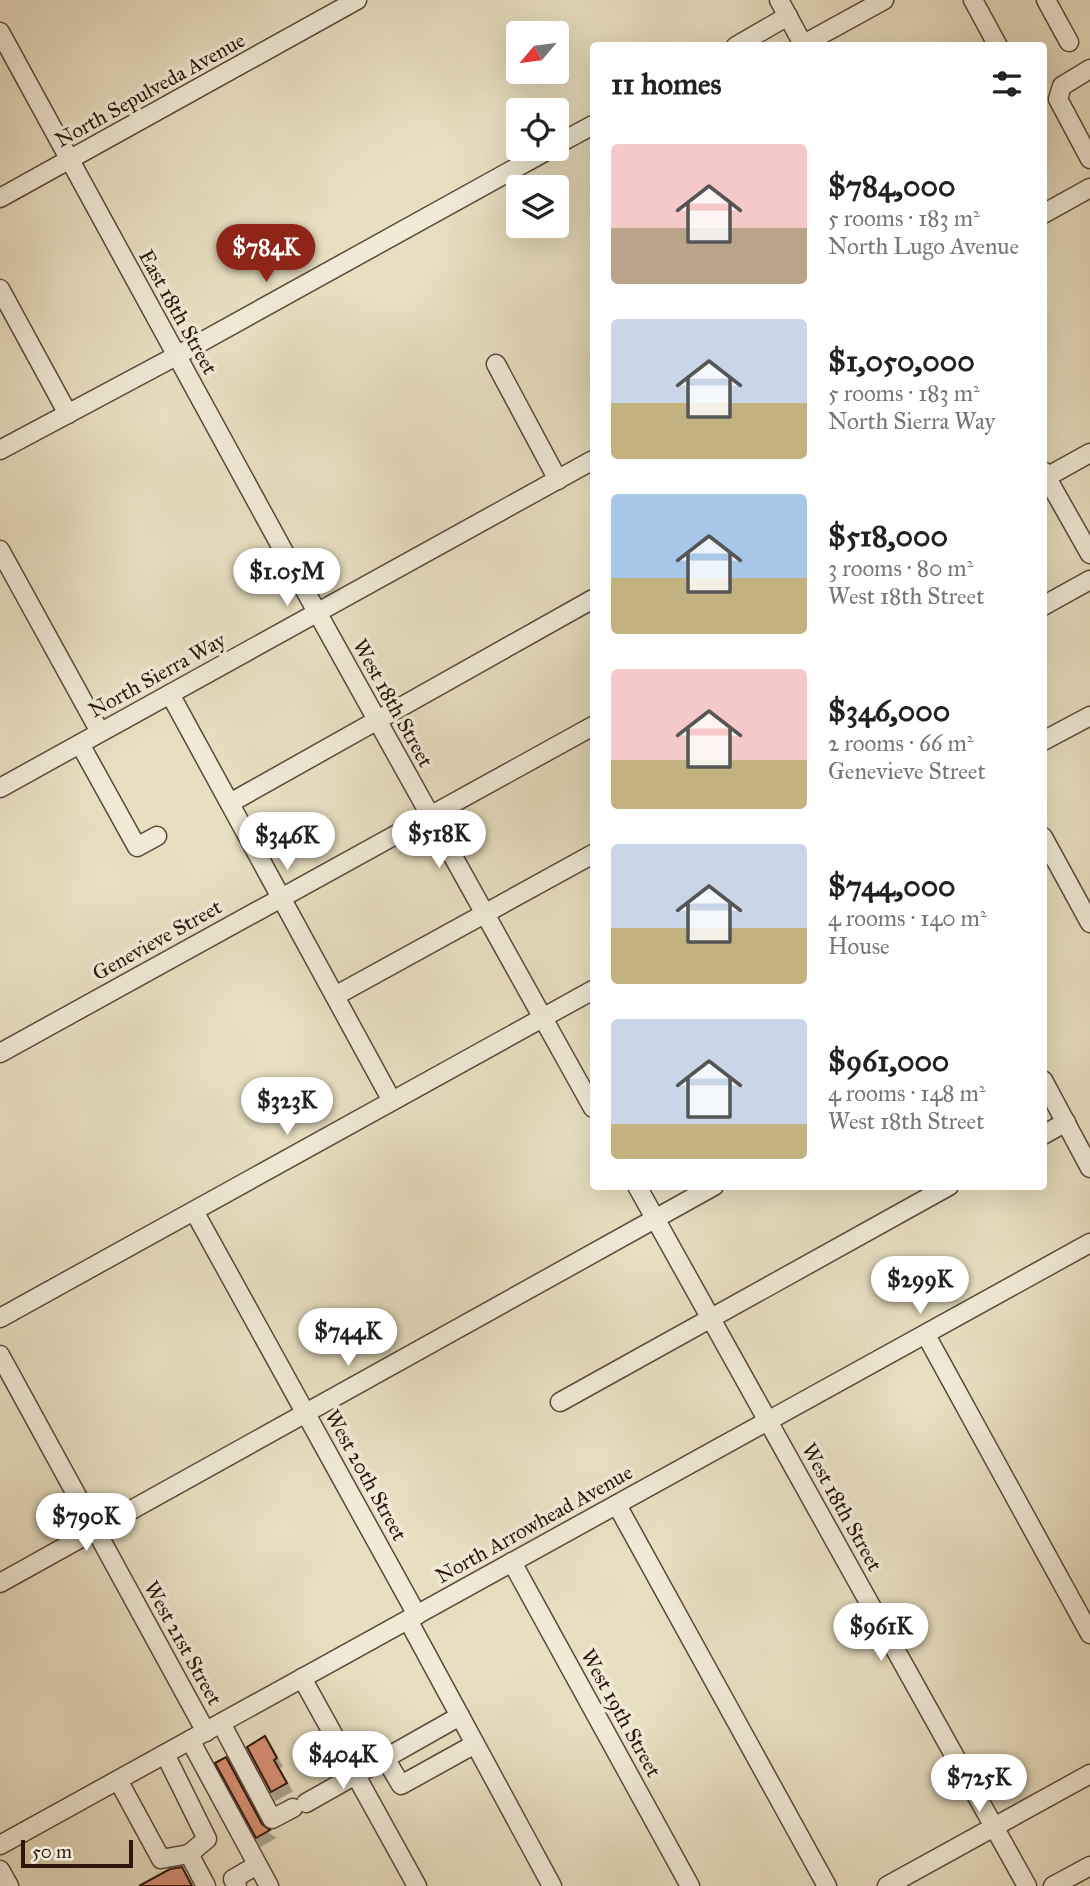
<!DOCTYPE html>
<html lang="en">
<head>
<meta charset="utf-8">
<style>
  :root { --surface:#fff; --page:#f2f2f2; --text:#222; --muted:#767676; --accent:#8f2418 }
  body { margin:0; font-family:"IM FELL Great Primer",serif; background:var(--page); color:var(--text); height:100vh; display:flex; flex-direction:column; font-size:26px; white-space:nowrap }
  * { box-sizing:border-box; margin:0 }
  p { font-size:23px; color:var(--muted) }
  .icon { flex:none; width:38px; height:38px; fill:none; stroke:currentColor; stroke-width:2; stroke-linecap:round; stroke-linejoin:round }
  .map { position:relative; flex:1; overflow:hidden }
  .side { position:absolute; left:590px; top:42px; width:457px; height:1148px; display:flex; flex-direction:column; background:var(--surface); border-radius:7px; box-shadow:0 7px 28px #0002 }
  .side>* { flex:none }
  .needle { width:46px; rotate:241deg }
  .controls { position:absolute; left:506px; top:21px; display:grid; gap:14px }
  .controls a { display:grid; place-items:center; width:63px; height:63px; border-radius:7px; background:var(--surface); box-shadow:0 7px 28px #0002; font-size:35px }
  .scale { position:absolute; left:21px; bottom:18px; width:112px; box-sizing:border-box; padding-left:7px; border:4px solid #2d160b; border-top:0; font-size:19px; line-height:24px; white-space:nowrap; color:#2d160b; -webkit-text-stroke:5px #f0ead7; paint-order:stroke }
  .price { position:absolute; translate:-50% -60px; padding:0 16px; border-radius:24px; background:#fff; color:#222; font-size:23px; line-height:46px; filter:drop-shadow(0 2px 4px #0008) }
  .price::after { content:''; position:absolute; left:50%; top:42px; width:21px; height:16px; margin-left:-10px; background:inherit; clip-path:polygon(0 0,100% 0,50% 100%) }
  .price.on { background:var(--accent); color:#fff }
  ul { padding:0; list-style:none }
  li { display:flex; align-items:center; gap:21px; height:175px; padding:0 21px }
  li span { display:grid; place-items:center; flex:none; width:196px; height:140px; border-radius:7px; color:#555 }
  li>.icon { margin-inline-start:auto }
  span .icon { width:84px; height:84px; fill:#fffc; stroke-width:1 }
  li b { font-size:30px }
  h2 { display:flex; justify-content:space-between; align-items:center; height:84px; padding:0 21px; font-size:30px }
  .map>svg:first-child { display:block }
  .building { fill:#d79073; stroke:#2d160b; stroke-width:2; filter:url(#shadow) }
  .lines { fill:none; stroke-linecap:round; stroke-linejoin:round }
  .minor-casing { stroke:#5c4838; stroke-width:21 }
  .minor { stroke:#f0ead7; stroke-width:18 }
  .labels { text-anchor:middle; stroke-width:7; stroke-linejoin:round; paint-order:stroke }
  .street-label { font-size:21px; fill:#2d160b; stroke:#f0ead7 }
</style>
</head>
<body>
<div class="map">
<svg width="1090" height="1886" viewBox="0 0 1090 1886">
  <defs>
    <filter id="shadow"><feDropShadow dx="4.5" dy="8" stdDeviation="0" flood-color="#0004"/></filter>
  </defs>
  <rect width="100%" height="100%" fill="#e8dfc1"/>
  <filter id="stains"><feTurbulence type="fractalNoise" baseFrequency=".00286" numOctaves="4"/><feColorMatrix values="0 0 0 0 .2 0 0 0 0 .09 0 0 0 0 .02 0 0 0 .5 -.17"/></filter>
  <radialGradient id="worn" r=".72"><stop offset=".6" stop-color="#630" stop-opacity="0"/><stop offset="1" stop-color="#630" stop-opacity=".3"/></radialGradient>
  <g class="building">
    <path d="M265 1736 277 1758 274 1760 287 1783 271 1792 247 1747Z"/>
    <path d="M226 1757 262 1824 270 1830 256 1838 215 1763Z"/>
    <path d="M182 1867 192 1886H139L170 1869Z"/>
  </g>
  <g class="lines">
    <defs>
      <g id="minor">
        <path d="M779 0 804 46"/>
        <path d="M973 0 998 46"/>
        <path d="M1046 0 1069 42"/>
        <path d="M0 32 307 594 593 1108"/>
        <path d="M804 44 884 0"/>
        <path d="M736 46 788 16"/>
        <path d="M1090 69 1062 86 1058 99 1090 159"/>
        <path d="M556 145 593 125"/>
        <path d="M0 198 357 0"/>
        <path d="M1043 214 1090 188"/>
        <path d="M0 289 68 414"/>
        <path d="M496 364 558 480"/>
        <path d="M0 450 176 356 550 149"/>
        <path d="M1043 471 1090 554"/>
        <path d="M1043 479 1090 453"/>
        <path d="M0 550 100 732"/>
        <path d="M1043 606 1090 580"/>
        <path d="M170 694 392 1101"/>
        <path d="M1043 741 1090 716"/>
        <path d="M80 744 137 847 157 836"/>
        <path d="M0 788 593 460"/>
        <path d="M230 803 593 599"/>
        <path d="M1043 837 1090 923"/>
        <path d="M335 996 593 854"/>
        <path d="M0 1053 593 726"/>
        <path d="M1043 1080 1090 1168"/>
        <path d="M1043 1135 1066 1122"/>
        <path d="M637 1186 1027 1886"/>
        <path d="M194 1211 417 1615"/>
        <path d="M0 1318 593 990"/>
        <path d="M926 1335 1090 1634"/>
        <path d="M0 1355 206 1732"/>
        <path d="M560 1402 949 1186"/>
        <path d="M617 1505 827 1886"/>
        <path d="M512 1562 690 1886"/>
        <path d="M0 1583 714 1186"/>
        <path d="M408 1620 552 1886"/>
        <path d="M302 1678 417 1886"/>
        <path d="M221 1723 272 1819 293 1808"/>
        <path d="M190 1740 269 1886"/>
        <path d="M165 1754 207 1839 189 1854"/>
        <path d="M385 1758 401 1785 475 1744"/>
        <path d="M118 1780 161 1859 189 1854 206 1886"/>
        <path d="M306 1803 460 1716"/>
        <path d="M0 1845 1090 1243"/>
        <path d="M0 1870 9 1886"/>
        <path d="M237 1886 233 1879 257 1865"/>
        <path d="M887 1886 1090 1774"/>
        <path d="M1053 1886 1090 1866"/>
      </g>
    </defs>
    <use href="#minor" class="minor-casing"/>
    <use href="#minor" class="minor"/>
  </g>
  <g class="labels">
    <g class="street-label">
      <text transform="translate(150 90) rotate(-29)" y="7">North Sepulveda Avenue</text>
      <text transform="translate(178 312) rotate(61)" y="7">East 18th Street</text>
      <text transform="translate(157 675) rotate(-29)" y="7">North Sierra Way</text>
      <text transform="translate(393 703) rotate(61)" y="7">West 18th Street</text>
      <text transform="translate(157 940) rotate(-29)" y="7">Genevieve Street</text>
      <text transform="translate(366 1475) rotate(61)" y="7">West 20th Street</text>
      <text transform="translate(842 1507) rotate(61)" y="7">West 18th Street</text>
      <text transform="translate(534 1524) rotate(-29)" y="7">North Arrowhead Avenue</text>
      <text transform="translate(183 1643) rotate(61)" y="7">West 21st Street</text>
      <text transform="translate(621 1713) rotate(61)" y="7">West 19th Street</text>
    </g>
  </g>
  <rect width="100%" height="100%" filter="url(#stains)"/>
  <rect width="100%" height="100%" fill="url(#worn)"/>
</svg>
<div class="controls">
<a><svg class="needle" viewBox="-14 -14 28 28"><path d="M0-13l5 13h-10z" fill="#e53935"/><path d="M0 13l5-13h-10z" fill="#767676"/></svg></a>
<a><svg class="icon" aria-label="locate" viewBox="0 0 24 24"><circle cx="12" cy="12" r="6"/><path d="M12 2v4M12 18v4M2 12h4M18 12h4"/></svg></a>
<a><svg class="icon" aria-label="layers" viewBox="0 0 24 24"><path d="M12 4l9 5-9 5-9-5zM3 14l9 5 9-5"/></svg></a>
</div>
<div class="scale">50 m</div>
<b class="price on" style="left:266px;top:284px">$784K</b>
<b class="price" style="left:287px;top:608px">$1.05M</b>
<b class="price" style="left:439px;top:870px">$518K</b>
<b class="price" style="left:287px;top:872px">$346K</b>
<b class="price" style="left:287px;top:1137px">$323K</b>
<b class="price" style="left:920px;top:1316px">$299K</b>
<b class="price" style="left:348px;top:1368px">$744K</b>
<b class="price" style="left:86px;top:1553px">$790K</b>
<b class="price" style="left:881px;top:1663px">$961K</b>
<b class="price" style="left:343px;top:1791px">$404K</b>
<b class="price" style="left:979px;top:1814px">$725K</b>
<section class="side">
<h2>11 homes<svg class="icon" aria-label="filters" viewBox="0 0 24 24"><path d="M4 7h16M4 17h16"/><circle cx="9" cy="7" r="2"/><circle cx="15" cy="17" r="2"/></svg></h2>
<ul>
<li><span style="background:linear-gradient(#f6c9c9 60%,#b9a48a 0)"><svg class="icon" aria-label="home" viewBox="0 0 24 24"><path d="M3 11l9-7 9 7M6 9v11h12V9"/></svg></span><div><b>$784,000</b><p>5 rooms · 183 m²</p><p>North Lugo Avenue</p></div></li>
<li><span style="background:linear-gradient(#c9d6e8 60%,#c2b280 0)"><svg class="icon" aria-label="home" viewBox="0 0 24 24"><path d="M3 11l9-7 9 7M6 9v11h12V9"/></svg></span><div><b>$1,050,000</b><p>5 rooms · 183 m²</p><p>North Sierra Way</p></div></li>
<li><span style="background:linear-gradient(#a9c7e8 60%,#c2b280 0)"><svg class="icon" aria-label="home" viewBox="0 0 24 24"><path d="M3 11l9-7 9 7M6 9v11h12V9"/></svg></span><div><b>$518,000</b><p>3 rooms · 80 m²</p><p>West 18th Street</p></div></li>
<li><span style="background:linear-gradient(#f6c9c9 65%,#c2b280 0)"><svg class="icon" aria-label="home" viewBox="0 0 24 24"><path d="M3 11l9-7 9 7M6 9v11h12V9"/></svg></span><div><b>$346,000</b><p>2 rooms · 66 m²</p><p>Genevieve Street</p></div></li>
<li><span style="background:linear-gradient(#c9d6e8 60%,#c2b280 0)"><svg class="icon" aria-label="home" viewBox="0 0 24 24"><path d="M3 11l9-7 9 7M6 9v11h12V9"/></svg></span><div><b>$744,000</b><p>4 rooms · 140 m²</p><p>House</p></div></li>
<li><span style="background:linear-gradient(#c9d6e8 75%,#c2b280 0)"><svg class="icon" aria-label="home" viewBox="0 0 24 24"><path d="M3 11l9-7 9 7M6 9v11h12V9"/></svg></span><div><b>$961,000</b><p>4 rooms · 148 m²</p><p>West 18th Street</p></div></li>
</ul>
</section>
</div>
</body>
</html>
